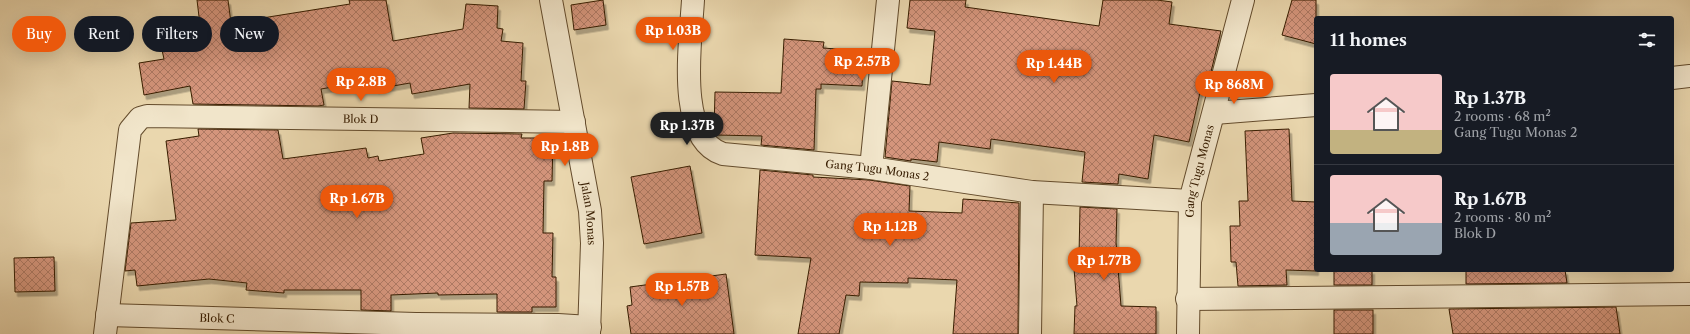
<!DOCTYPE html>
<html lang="en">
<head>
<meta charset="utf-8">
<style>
  :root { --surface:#171b24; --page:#242831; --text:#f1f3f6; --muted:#9ea1a6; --line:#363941; --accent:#ea580c }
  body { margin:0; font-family:"Libre Caslon Text",serif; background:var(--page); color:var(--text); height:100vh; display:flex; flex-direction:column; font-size:15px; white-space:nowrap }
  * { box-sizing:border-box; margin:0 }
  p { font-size:13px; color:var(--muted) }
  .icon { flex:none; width:22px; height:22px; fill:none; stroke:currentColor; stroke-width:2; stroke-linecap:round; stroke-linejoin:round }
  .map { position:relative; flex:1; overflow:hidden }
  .panel { position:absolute; left:1314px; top:16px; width:360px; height:256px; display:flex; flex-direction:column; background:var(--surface); border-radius:4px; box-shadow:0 4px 16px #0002 }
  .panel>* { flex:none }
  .banner { position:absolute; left:12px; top:16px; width:380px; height:36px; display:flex; gap:8px }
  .price { position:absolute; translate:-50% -34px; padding:0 9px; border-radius:14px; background:var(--accent); color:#fff; font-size:13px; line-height:26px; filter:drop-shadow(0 1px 2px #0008) }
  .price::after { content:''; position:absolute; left:50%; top:24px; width:12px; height:9px; margin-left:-6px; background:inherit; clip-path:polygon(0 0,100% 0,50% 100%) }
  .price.current { background:#222; color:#fff }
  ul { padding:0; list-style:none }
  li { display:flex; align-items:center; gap:12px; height:100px; padding:0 16px }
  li+li { border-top:1px solid var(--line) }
  li span { display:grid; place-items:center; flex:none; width:112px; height:80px; border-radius:4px; color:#555 }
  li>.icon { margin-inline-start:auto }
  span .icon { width:48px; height:48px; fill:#fffc; stroke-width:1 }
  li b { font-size:17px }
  h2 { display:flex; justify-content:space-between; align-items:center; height:48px; padding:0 16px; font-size:17px }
  .chip { padding:0 14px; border-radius:18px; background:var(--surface); box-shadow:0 4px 16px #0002; font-size:14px; line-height:36px }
  .chip.current { background:var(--accent); color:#fff }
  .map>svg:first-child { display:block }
  .building { fill:url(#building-cross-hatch); stroke:#361c00; filter:url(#shadow) }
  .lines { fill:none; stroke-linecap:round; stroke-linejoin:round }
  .street-casing { stroke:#634b2c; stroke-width:24 }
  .street { stroke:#f1e5ca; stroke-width:22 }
  .labels { text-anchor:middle; stroke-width:3.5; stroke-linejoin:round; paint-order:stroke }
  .street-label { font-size:11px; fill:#361c00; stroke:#f1e5ca }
</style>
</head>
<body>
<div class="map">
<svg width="1690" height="334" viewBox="0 0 1690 334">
  <defs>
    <pattern id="building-cross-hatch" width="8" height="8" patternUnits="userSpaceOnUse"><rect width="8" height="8" fill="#d4957c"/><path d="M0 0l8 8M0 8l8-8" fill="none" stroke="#ad7963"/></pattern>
    <filter id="shadow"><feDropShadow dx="2.5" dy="4.5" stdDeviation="0" flood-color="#0004"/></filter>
  </defs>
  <rect width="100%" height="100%" fill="#ead7ae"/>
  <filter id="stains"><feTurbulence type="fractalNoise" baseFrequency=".005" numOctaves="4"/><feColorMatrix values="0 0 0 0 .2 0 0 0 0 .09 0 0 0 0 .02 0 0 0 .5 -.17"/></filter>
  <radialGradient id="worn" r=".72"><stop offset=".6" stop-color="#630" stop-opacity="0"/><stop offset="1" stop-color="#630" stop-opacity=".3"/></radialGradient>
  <g class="building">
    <path d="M197 0H228L231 23 350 4 349 0H386L393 41 463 29 466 4 498 6 497 28 503 29 501 41 523 43 521 81H526L524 109 469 108 470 84 412 94 410 83 376 89 374 80 321 89 324 105 318 106 193 104 190 86 144 95 139 63 164 59 162 50 183 46 180 29 200 25Z"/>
    <path d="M603 0 606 25 574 30 571 5Z"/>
    <path d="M910 0H966L965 7 1099 26 1103 0H1157L1172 2 1169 24 1221 31 1207 88H1201L1189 142 1154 135 1148 179 1119 174 1118 184 1082 182 1085 152 991 139 990 149 939 142 937 162 911 159V161L885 157 892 81 930 85 935 31 907 28Z"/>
    <path d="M1292 0H1316V44L1282 35Z"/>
    <path d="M784 39 824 42 823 48 864 51 862 86 821 84V89H816L814 150 761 145 762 136 716 135 714 131 715 92 781 93Z"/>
    <path d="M198 129 278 130 283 159 366 148 368 158 378 156 379 161 424 154 421 138 453 133 522 134 521 138H553L552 181H544L543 233H553L552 277H556V307H532V312H497V294L438 295V293L391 295V311L361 310V290H284V293L246 290 247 283 209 279 137 286 135 270 125 271 131 223 176 220 166 141 199 136Z"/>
    <path d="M1289 129 1292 201 1316 202V271L1286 270 1287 285 1238 286 1236 262H1231L1230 226H1240L1239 201H1248L1245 131Z"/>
    <path d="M690 166 702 233 644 244 631 177Z"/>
    <path d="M760 170 813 175V177L869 180 910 186 909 211 962 213 963 199 1019 203 1018 334H953L957 280 908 278V283L860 282 859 296 846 295 839 334H798L811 258 755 255Z"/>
    <path d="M1080 207 1117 209 1116 242 1121 306 1156 307V334H1074L1075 306H1077L1073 256H1079Z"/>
    <path d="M54 257 55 291 15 292 14 258Z"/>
    <rect x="1334" y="270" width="38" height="15"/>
    <path d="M1466 270H1565L1567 283 1466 284Z"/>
    <path d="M726 274 734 334H631L627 306 632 305 630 287Z"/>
    <path d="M1616 307 1620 334H1453L1449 309Z"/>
    <rect x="1334" y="310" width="39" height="24"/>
  </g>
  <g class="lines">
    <defs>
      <g id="street">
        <path id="s1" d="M551 0 590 211 592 243 589 334"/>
        <path id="s2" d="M693 0C691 39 675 139 723 154L871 168 1032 192 1190 201"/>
        <path d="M1672 78 1690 76"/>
        <path d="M1214 113 1316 105"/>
        <path d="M871 168 888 0"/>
        <path d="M1187 299 1690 294"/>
        <path id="s3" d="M107 315 416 324 558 325 590 327"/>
        <path id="s4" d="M105 334 130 130 140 118 147 116 574 122"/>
        <path d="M1030 334 1032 192"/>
        <path id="s5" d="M1188 334 1190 201 1243 0"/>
      </g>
    </defs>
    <use href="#street" class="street-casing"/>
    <use href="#street" class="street"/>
  </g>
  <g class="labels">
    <g class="street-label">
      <text dy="4" stroke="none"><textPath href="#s4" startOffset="442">Blok D</textPath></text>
      <text dy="4" stroke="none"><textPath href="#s2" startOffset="322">Gang Tugu Monas 2</textPath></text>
      <text dy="4" stroke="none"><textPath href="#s5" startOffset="164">Gang Tugu Monas</textPath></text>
      <text dy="4" stroke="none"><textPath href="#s1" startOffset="217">Jalan Monas</textPath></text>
      <text dy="4" stroke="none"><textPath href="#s3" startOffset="110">Blok C</textPath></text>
    </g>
  </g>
  <rect width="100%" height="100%" filter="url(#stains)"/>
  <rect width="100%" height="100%" fill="url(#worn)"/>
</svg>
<b class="price" style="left:673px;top:51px">Rp 1.03B</b>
<b class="price" style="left:862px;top:82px">Rp 2.57B</b>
<b class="price" style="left:1054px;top:84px">Rp 1.44B</b>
<b class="price" style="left:361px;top:102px">Rp 2.8B</b>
<b class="price" style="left:1234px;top:105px">Rp 868M</b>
<b class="price current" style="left:687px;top:146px">Rp 1.37B</b>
<b class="price" style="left:565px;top:167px">Rp 1.8B</b>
<b class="price" style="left:357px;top:219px">Rp 1.67B</b>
<b class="price" style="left:890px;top:247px">Rp 1.12B</b>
<b class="price" style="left:1104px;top:281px">Rp 1.77B</b>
<b class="price" style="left:682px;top:307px">Rp 1.57B</b>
<div class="banner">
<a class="chip current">Buy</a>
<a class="chip">Rent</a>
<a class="chip">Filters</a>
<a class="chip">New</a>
</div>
<section class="panel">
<h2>11 homes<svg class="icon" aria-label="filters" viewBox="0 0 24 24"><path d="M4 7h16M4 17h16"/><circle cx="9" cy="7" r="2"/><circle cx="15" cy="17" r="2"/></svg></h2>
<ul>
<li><span style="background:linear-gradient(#f6c9c9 70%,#c2b280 0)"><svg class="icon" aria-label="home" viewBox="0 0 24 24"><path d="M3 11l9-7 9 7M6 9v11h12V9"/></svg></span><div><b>Rp 1.37B</b><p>2 rooms · 68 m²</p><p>Gang Tugu Monas 2</p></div></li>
<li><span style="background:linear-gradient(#f6c9c9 60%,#9aa5b1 0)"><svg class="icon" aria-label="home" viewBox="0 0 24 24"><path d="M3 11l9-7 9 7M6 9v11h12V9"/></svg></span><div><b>Rp 1.67B</b><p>2 rooms · 80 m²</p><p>Blok D</p></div></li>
</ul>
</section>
</div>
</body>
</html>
